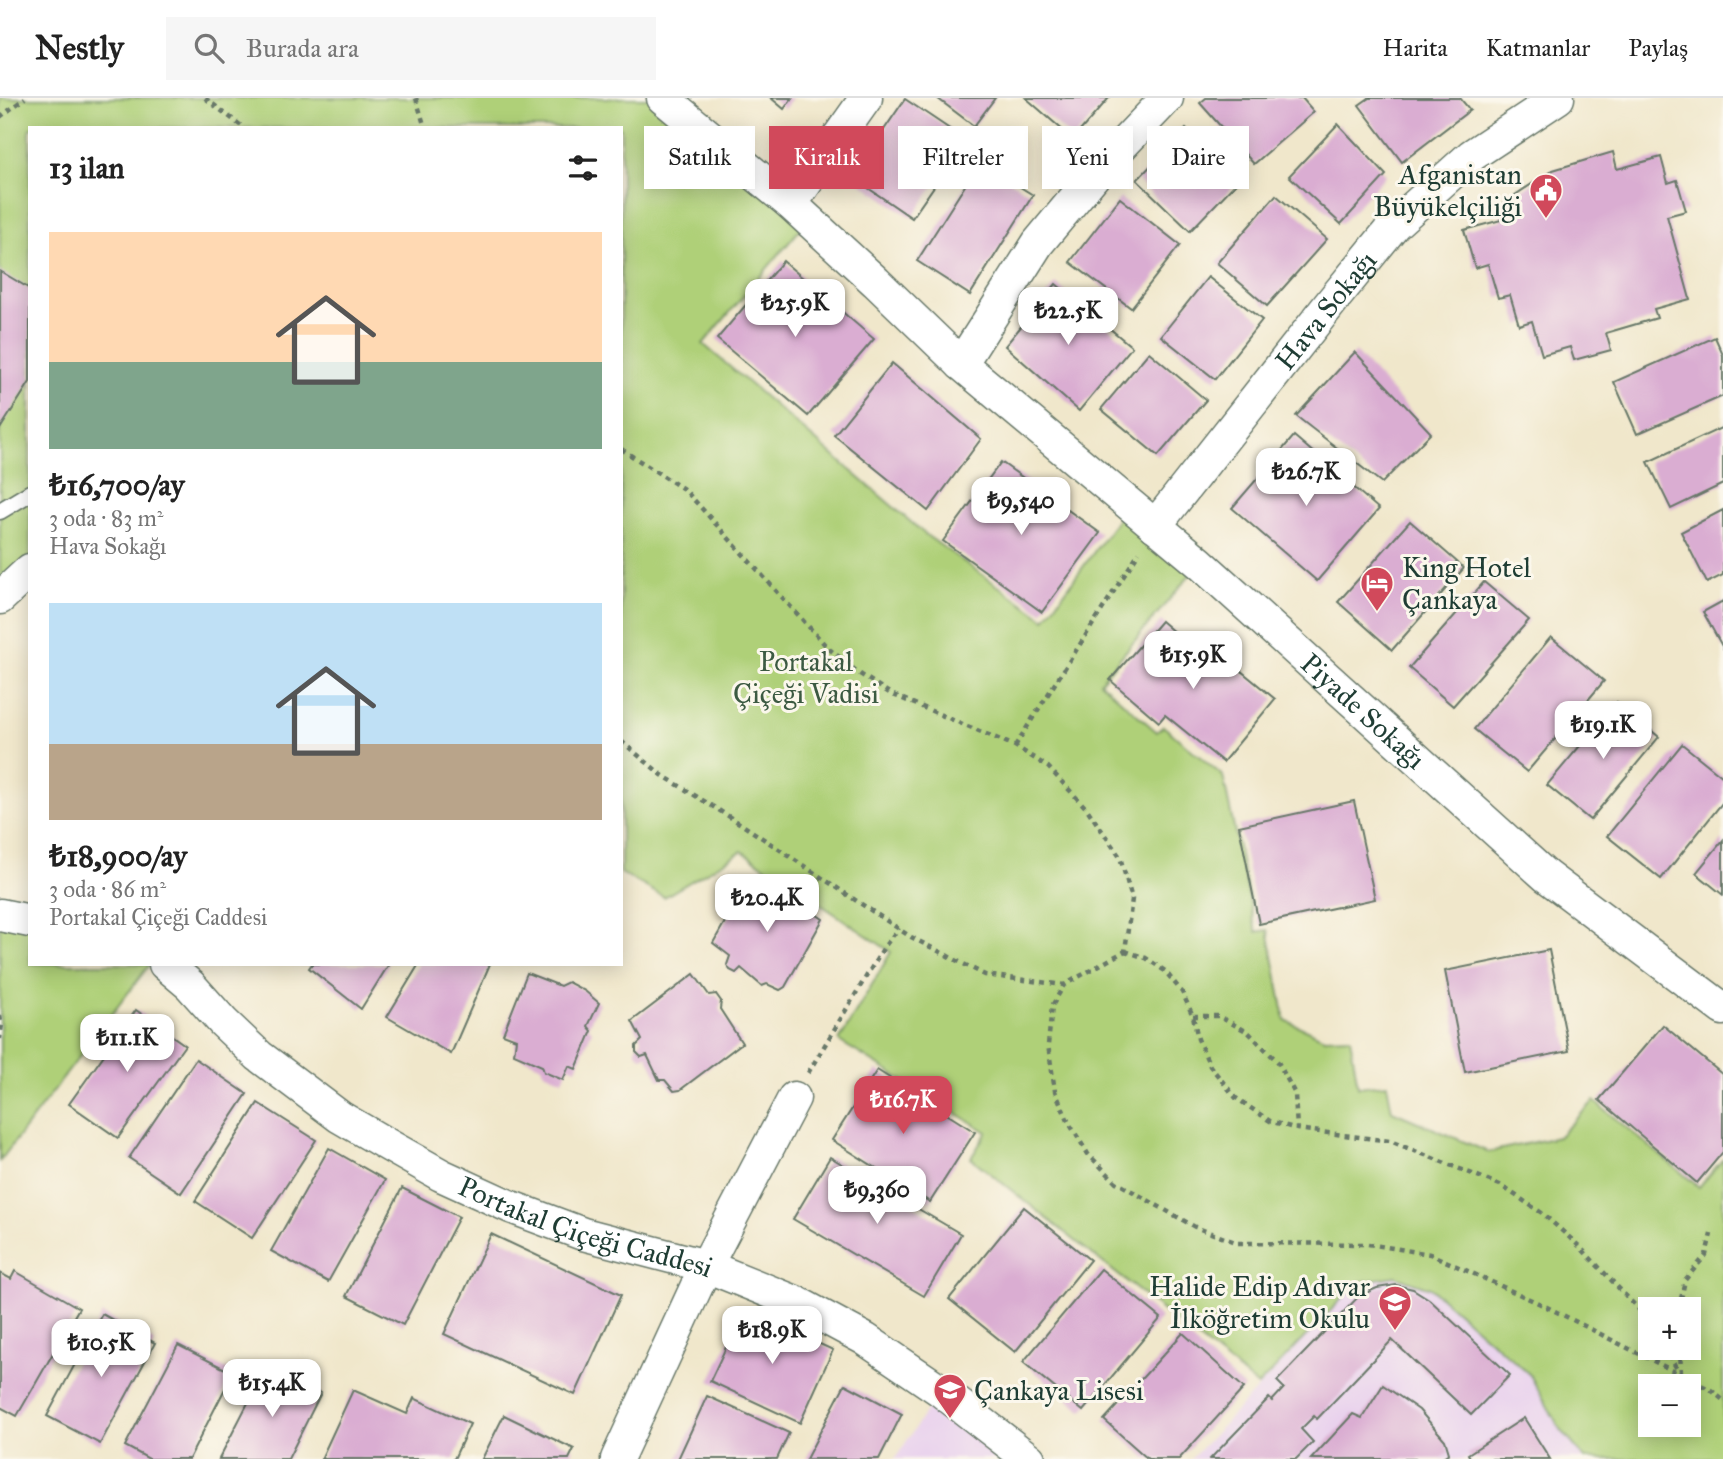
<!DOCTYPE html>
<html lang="tr">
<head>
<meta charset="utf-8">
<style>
  :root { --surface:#fff; --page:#f6f6f6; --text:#222; --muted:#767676; --line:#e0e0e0; --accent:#d1495b }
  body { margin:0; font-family:"IM FELL Great Primer",serif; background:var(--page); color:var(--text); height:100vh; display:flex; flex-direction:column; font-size:26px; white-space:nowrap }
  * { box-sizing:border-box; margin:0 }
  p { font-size:23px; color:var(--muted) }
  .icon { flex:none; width:38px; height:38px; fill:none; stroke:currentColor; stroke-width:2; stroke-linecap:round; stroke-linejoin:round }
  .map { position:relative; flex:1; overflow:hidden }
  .drawer { position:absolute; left:28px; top:28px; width:595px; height:840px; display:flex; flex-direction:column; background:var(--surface); border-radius:0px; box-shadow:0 4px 18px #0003 }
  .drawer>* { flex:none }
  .guide { position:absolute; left:644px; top:28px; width:665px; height:63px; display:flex; gap:14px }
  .buttons { position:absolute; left:1638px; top:1199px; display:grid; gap:14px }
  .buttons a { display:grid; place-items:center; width:63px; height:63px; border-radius:0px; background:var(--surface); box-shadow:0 4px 18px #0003; font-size:35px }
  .price { position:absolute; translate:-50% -60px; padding:0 16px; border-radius:14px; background:#fff; color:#222; font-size:23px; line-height:46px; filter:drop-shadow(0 2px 4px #0008) }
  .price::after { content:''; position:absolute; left:50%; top:42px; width:21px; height:16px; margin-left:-10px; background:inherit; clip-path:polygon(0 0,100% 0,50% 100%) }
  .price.current { background:var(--accent); color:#fff }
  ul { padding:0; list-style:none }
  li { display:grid; align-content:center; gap:14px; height:371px; padding:0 21px }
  li span { display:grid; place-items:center; height:217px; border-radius:0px; color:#555 }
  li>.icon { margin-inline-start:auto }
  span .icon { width:126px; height:126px; fill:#fffc; stroke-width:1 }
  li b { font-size:30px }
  h2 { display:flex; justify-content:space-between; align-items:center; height:84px; padding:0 21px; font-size:30px }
  .pill { padding:0 24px; border-radius:0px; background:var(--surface); box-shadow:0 4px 18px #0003; font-size:24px; line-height:63px }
  .pill.current { background:var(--accent); color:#fff }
  header { display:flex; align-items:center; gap:42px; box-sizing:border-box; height:98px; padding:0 35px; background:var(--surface); border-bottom:2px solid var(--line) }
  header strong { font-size:33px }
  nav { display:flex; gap:38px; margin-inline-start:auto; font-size:24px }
  .search { width:490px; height:63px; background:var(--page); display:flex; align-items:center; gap:18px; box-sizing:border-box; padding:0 24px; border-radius:0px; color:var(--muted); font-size:26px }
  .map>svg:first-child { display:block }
  .built { fill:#e9d2ed }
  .green { fill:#afd078; stroke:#678656; stroke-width:2; fill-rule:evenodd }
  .building { fill:#daadd2 }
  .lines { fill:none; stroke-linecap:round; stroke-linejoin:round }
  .lane-casing { stroke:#687869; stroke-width:19 }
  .street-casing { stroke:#687869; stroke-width:35 }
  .path { stroke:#687869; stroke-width:4.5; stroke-dasharray:5 5; stroke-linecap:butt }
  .lane { stroke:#fff; stroke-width:16 }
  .street { stroke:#fff; stroke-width:32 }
  .labels { text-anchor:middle; stroke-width:6; stroke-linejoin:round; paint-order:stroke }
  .poi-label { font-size:28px; fill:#1f3d34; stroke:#fbf7ec; text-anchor:end }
  .street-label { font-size:28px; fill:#1f3d34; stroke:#fbf7ec }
  .park-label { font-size:28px; fill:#3c5a42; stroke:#fbf7ec }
</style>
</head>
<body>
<header>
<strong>Nestly</strong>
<div class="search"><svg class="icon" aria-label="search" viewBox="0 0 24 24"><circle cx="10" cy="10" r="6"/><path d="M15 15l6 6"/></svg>Burada ara</div>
<nav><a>Harita</a><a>Katmanlar</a><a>Paylaş</a></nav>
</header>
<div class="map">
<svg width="1723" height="1361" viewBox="0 0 1723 1361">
  <rect width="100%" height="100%" fill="#fbf7ec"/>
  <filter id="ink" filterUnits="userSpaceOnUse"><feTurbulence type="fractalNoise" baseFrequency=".0143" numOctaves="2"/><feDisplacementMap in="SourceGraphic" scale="14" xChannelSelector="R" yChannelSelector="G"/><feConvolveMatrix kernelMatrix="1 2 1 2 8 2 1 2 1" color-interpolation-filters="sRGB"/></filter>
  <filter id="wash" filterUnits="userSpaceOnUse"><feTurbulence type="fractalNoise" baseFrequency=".00686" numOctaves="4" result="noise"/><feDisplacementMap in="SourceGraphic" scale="28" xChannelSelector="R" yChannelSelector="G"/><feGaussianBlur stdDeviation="1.57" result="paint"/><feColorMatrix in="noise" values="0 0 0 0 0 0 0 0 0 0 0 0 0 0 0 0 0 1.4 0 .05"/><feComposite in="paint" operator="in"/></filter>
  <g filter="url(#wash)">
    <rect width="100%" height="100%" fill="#f0e7cb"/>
    <g class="built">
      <path d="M1395 1178 1430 1190 1530 1277 1559 1329 1585 1361H1191L1358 1184Z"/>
      <path d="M940 1292 1029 1361H895Z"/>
    </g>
    <g class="green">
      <path d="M0 0H663L808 122 703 246 926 437 1045 521 1129 406 1200 465 1100 584 1157 634 1163 628 1223 678 1256 834 1268 832 1285 922 1324 940 1350 939 1358 989 1387 986 1392 1013 1488 1054 1558 1039 1594 1003 1699 1089 1723 1061V1361H1585L1559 1329 1530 1277 1430 1190 1395 1178 1358 1184 1258 1288 971 1060 987 1034 839 943 891 854 742 753 664 799 621 775V30H30V472L0 500ZM1650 1211H1689V1250H1650ZM1650 1288H1689V1326H1650Z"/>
      <path d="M30 823V866H150L0 1063V824Z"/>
    </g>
    <g id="blocks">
      <g class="building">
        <path d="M771 0H792L784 11Z"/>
        <path d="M937 0H995L974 28Z"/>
        <path d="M1026 0H1109L1073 41Z"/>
        <path d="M1206 0H1302L1314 14 1254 66 1200 5Z"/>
        <path d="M1369 0H1460L1470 12 1402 64 1359 7Z"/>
        <path d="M905 1 966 42 912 120 852 79Z"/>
        <path d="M1338 26 1386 77 1341 126 1289 78Z"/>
        <path d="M1186 31 1239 82 1190 133 1137 82Z"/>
        <path d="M1613 54 1617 71 1661 59 1668 85 1677 82 1686 113 1667 118 1690 201 1654 211 1657 220 1606 235 1611 252 1574 262 1570 249 1542 257 1532 223 1519 227 1510 197 1498 200 1488 166 1475 170 1464 132 1501 122 1500 107 1553 72Z"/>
        <path d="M980 64 1033 97 970 197 917 163Z"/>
        <path d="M1276 97 1327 141 1267 208 1217 165Z"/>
        <path d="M1120 100 1180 147 1131 210 1070 164Z"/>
        <path d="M783 163 874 241 808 318 717 241Z"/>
        <path d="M0 173 30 191V284L0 331Z"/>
        <path d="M1208 179 1262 222 1215 281 1161 238Z"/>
        <path d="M1056 186 1132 249 1079 313 1005 248Z"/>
        <path d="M1715 239 1723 257V298L1637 336 1614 284Z"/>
        <path d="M1149 254 1206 302 1158 358 1101 311Z"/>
        <path d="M1355 254 1431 335 1382 385 1296 318Z"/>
        <path d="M892 265 981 341 928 413 834 337Z"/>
        <path d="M1723 329V386L1671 411 1648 364Z"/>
        <path d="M1294 338 1379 411 1317 483 1232 410Z"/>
        <path d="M1001 364 1100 435 1042 514 943 443Z"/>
        <path d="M1723 412V477L1707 485 1681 434Z"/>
        <path d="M1410 423 1464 470 1392 552 1338 504Z"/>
        <path d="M1484 484 1529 522 1453 608 1409 570Z"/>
        <path d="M1723 503V550L1703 514Z"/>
        <path d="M1161 523 1210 565 1218 554 1275 601 1223 664 1165 617 1159 624 1110 582Z"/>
        <path d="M1551 539 1604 583 1527 674 1474 631Z"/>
        <path d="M1617 604 1659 639 1590 722 1547 687Z"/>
        <path d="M1682 646 1723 679V704L1661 781 1607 738Z"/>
        <path d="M1354 703 1375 801 1259 826 1239 728Z"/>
        <path d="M1723 742V797L1696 775Z"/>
        <path d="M751 778 773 790 779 787 787 791 789 798 823 821 785 889 780 892 767 886 762 888 741 870 736 875 730 872 727 867 730 858 713 845Z"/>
        <path d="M1549 852 1569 953 1465 974 1445 873Z"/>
        <path d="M312 866H389L361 911 309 870Z"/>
        <path d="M419 866H490L451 956 387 919Z"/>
        <path d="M527 875 560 888 568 884 585 893 599 905 588 928 592 933 576 971 569 968 563 982 544 974 542 968 514 956 516 941 503 936Z"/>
        <path d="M694 876 709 897 716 896 721 903 720 911 742 945 680 992 674 993 665 982H659L647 957 641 959 636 954V948L642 942 632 923Z"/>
        <path d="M136 912 185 947 118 1040 69 1006Z"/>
        <path d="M1663 927 1723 977V1054L1697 1085 1599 1002Z"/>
        <path d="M196 961 247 996 181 1095 129 1060Z"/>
        <path d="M877 972 975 1034 930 1104 832 1042Z"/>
        <path d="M258 1005 316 1042 252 1140 195 1103Z"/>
        <path d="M329 1050 385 1082 328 1184 271 1153Z"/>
        <path d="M830 1059 961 1136 924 1198 793 1121Z"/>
        <path d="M402 1090 459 1119 403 1227 346 1198Z"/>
        <path d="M1024 1109 1090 1162 1015 1254 949 1201Z"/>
        <path d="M491 1136 621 1197 575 1297 444 1236Z"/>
        <path d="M1101 1171 1161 1220 1083 1313 1023 1264Z"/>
        <path d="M15 1173 79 1210 17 1318 0 1309V1175L11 1181Z"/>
        <path d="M1396 1187 1413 1191 1429 1201 1510 1277 1471 1317 1392 1242 1317 1321 1314 1318 1301 1331 1313 1344 1296 1361H1210L1269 1300 1272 1303 1284 1290 1277 1283 1359 1198 1377 1190Z"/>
        <path d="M744 1211 833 1252 800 1325 710 1283Z"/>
        <path d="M102 1216 155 1245 100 1346 47 1318Z"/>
        <path d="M1183 1235 1244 1290 1179 1361H1148L1104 1322Z"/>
        <path d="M178 1247 233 1275 189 1361H149L125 1348Z"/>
        <path d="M267 1268 321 1295 288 1361H219Z"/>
        <path d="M845 1286 902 1316 879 1361H806Z"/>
        <path d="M1383 1287 1419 1312 1445 1342 1449 1355 1440 1361H1311L1353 1316 1362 1320Z"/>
        <path d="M353 1292 407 1316 414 1300 470 1326 454 1361H321Z"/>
        <path d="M707 1298 789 1335 777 1361H678Z"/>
        <path d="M504 1317 574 1351 569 1361H482Z"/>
        <path d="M1524 1320 1550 1361H1471L1468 1356Z"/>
      </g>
    </g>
  </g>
  <g filter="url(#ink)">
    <use href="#blocks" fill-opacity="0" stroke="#687869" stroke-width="2"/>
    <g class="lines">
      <defs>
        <path id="lane" d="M0 413 30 395"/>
        <g id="street">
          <path id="s1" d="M663 0 791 106 876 184 961 266 1200 465 1546 778 1723 911"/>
          <path d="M791 106 866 0"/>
          <path d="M961 266 1038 145 1102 68 1167 0"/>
          <path id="s2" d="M1155 428 1333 202 1395 126 1472 57 1558 0"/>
          <path d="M0 500 30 472"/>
          <path d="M0 817 30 823"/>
          <path id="s3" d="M165 866 190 887 223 924 259 958 340 1019 388 1047 441 1077 511 1109 583 1136 706 1168 798 1205 865 1241 940 1292 1029 1361"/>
          <path d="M617 1361 706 1168 794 1000"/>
        </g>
      </defs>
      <use href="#lane" class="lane-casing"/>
      <use href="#street" class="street-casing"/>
      <g class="path">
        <path d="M205 0 244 30"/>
        <path d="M416 0 425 30"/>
        <path d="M0 19 25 0"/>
        <path d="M621 351 685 392 828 550 860 576 891 596 1015 648 1048 669 1087 711 1120 759 1132 801 1125 853 1064 887 1052 908 1048 947 1055 993 1069 1025 1088 1056 1116 1084 1195 1129 1238 1145 1368 1146 1430 1156 1545 1208 1681 1277 1664 1250"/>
        <path d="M621 643 662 677 741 726 911 839 985 877 1064 887"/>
        <path d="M1015 648 1139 454"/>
        <path d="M1125 853 1146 860 1165 873 1182 894 1193 918 1198 941 1210 968 1236 1000 1270 1023 1297 1031 1390 1043 1500 1087 1542 1115 1579 1148 1645 1218 1650 1227"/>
        <path d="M0 918 2 927 0 941"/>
        <path d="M1193 918H1218L1248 934 1278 964 1295 996 1297 1031"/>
        <path d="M808 975 884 849 899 830"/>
        <path d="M1679 1211 1685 1182 1706 1157 1711 1136"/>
        <path d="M1680 1250 1681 1277 1711 1292 1723 1302"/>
      </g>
      <use href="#lane" class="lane"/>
      <use href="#street" class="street"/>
    </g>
  </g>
  <defs>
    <symbol id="civic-pin" viewBox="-11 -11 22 30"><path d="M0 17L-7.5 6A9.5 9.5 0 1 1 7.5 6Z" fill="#d1495b" stroke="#fbf7ec"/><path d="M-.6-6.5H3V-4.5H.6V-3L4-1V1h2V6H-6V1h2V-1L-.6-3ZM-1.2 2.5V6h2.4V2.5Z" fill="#fff"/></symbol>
    <symbol id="hotel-pin" viewBox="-11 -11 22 30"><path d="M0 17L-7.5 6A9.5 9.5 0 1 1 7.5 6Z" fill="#d1495b" stroke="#fbf7ec"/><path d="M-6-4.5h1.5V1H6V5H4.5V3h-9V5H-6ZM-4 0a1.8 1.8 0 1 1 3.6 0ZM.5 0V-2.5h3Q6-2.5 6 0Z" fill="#fff"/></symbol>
    <symbol id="school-pin" viewBox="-11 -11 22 30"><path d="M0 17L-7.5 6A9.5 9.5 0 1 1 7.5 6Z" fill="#d1495b" stroke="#fbf7ec"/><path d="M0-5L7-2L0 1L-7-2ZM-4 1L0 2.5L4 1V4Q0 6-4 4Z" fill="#fff"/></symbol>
  </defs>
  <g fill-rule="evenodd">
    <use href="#civic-pin" x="1527" y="73" width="38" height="52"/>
    <use href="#hotel-pin" x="1358" y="466" width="38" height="52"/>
    <use href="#school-pin" x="1376" y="1185" width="38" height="52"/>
    <use href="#school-pin" x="931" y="1273" width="38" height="52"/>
  </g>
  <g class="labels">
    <g class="poi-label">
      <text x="1522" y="86">Afganistan<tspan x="1522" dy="32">Büyükelçiliği</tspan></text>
      <text x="1402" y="479" text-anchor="start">King Hotel<tspan x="1402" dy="32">Çankaya</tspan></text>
      <text x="1370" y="1198">Halide Edip Adıvar<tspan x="1370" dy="32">İlköğretim Okulu</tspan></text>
      <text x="974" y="1302" text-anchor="start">Çankaya Lisesi</text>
    </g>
    <g class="street-label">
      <text dy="10" stroke="none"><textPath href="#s2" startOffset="275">Hava Sokağı</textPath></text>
      <text dy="10" stroke="none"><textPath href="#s1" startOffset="931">Piyade Sokağı</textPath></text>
      <text dy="10" stroke="none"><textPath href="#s3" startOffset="504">Portakal Çiçeği Caddesi</textPath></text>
    </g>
    <g class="park-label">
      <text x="806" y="573">Portakal<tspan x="806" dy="32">Çiçeği Vadisi</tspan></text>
    </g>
  </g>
</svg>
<div class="buttons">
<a>+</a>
<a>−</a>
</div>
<b class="price" style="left:795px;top:241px">₺25.9K</b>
<b class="price" style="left:1068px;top:249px">₺22.5K</b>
<b class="price" style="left:1306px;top:410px">₺26.7K</b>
<b class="price" style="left:1021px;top:439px">₺9,540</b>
<b class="price" style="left:1193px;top:593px">₺15.9K</b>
<b class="price" style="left:1603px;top:663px">₺19.1K</b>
<b class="price" style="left:767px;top:836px">₺20.4K</b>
<b class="price" style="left:127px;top:976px">₺11.1K</b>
<b class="price current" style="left:903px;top:1038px">₺16.7K</b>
<b class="price" style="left:877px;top:1128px">₺9,360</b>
<b class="price" style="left:772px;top:1268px">₺18.9K</b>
<b class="price" style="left:101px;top:1281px">₺10.5K</b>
<b class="price" style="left:272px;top:1321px">₺15.4K</b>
<div class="guide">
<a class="pill">Satılık</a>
<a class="pill current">Kiralık</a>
<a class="pill">Filtreler</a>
<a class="pill">Yeni</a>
<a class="pill">Daire</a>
</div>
<section class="drawer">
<h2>13 ilan<svg class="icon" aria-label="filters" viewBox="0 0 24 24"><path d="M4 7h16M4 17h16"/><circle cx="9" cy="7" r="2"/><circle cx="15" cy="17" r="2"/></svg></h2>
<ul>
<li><span style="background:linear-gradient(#ffd9b3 60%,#7fa58c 0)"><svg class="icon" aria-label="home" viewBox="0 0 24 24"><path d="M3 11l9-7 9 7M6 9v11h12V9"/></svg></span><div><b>₺16,700/ay</b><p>3 oda · 83 m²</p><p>Hava Sokağı</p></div></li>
<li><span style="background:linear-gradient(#bfe0f5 65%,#b9a48a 0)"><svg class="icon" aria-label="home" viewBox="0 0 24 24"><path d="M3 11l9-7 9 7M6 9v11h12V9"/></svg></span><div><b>₺18,900/ay</b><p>3 oda · 86 m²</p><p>Portakal Çiçeği Caddesi</p></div></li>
</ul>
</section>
</div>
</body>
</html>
